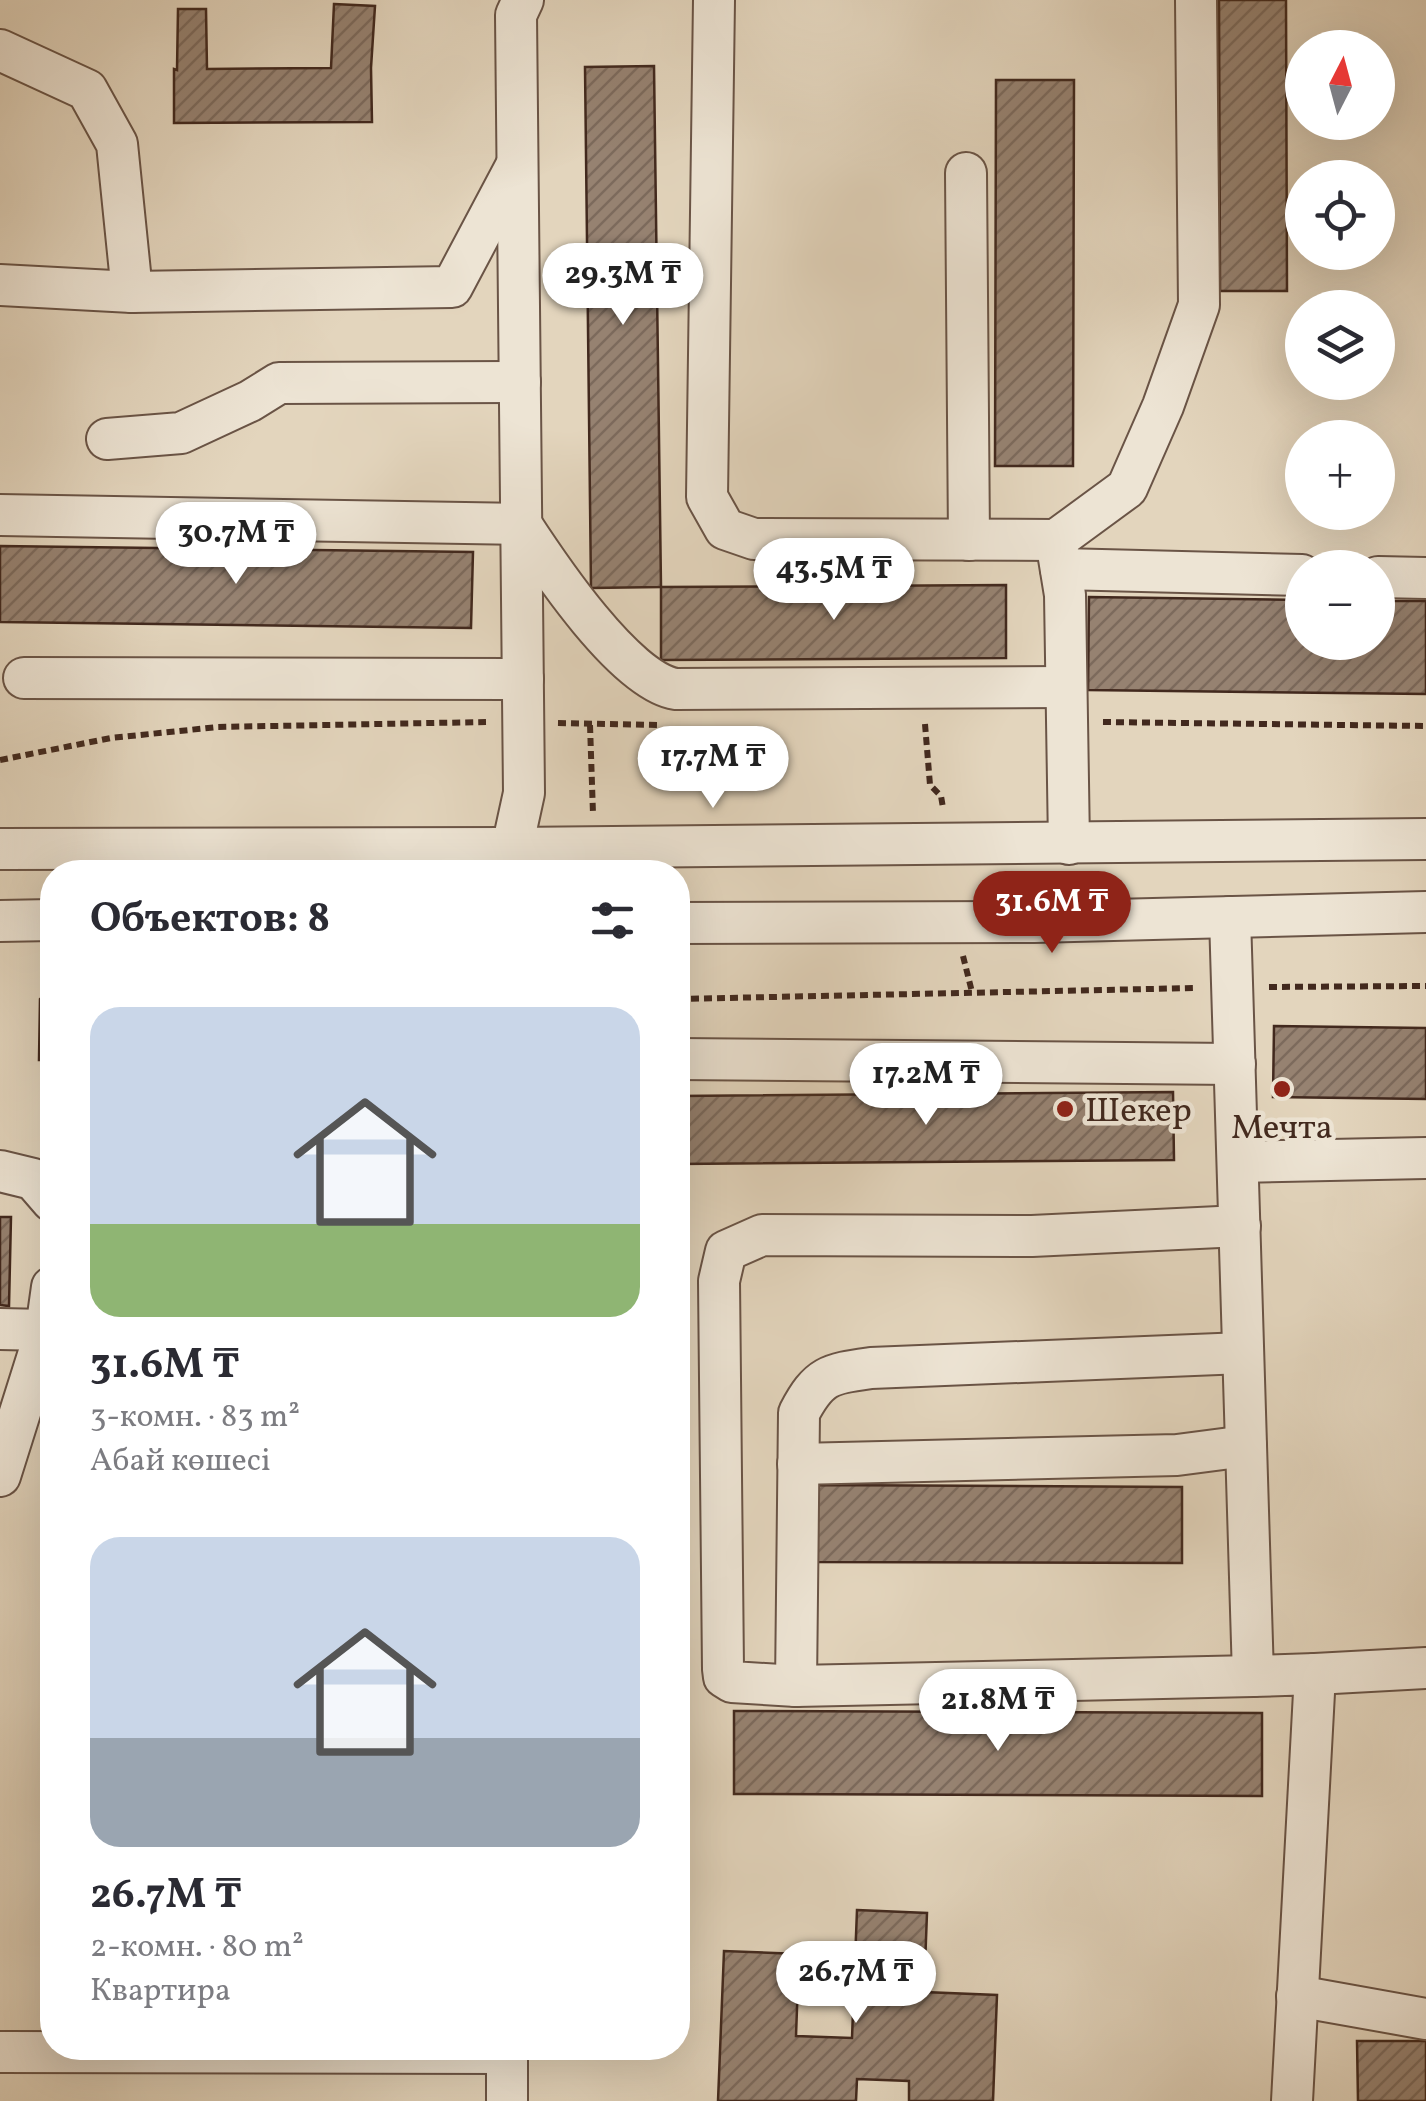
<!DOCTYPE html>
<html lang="ru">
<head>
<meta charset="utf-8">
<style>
  :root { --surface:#fff; --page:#f2f2f3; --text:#2b2b33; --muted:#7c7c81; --accent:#8f2418 }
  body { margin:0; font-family:Vollkorn,serif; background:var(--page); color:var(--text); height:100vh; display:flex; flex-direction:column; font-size:38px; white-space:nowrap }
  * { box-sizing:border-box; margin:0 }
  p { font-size:32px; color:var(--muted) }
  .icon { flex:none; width:55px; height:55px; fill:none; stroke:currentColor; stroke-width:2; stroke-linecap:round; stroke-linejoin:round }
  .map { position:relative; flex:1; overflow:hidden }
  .details { position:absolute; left:40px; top:860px; width:650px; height:1200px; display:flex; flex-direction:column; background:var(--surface); border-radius:40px; box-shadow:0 10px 40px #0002 }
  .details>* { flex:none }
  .needle { width:65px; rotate:6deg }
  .fabs { position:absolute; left:1285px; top:30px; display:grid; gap:20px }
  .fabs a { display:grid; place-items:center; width:110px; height:110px; border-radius:50%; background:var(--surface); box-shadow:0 10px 40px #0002; font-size:50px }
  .price { position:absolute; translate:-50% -85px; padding:0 22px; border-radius:35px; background:#fff; color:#222; font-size:32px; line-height:65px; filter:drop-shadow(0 2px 5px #0008) }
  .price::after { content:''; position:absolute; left:50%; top:60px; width:30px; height:22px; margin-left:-15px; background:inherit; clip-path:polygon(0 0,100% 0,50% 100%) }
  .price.on { background:var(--accent); color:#fff }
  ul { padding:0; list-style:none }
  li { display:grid; align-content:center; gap:20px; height:530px; padding:0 50px }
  li span { display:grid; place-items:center; height:310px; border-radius:30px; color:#555 }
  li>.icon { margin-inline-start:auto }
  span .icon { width:180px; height:180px; fill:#fffc; stroke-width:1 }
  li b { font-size:42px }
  h2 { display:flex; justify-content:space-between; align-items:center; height:120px; padding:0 50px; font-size:42px }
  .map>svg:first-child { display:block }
  .building { fill:url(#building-hatch); stroke:#42291e; stroke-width:2.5 }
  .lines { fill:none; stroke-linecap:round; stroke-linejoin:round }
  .minor-casing { stroke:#6a5446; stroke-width:44 }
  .path { stroke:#42291e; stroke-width:6; stroke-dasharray:8 5; stroke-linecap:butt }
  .minor { stroke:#ede4d4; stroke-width:40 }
  .poi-dot { fill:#8f2418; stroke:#ede4d4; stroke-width:4 }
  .labels { text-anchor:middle; stroke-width:9; stroke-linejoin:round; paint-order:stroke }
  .poi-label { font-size:35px; fill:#42291e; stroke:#ede4d4; text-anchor:start }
</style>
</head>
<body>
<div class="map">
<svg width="1426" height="2101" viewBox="0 0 1426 2101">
  <defs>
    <pattern id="building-hatch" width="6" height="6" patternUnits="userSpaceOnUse" patternTransform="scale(2.5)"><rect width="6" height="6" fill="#968271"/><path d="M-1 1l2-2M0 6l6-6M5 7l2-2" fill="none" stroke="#7c6a5c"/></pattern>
  </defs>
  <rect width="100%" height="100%" fill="#e3d5bd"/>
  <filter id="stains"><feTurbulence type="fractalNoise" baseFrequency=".002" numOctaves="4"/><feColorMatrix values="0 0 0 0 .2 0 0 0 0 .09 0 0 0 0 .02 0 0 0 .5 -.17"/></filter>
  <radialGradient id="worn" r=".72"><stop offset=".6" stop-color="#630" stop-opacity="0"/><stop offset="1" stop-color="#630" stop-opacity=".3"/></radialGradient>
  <g class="building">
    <path d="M1219 0H1286L1287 291H1220Z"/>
    <path d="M334 4 375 6 371 68 372 122 174 123V69L177 70 178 9H206L207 69 331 68Z"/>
    <path d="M654 66 661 587 591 588 585 67Z"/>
    <path d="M996 80H1074L1073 466H995Z"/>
    <path d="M0 546 473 552 471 628 0 622Z"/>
    <path d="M1006 585V658L661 660V587Z"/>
    <path d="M1089 597 1302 600V642H1378V601H1426V694L1088 690Z"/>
    <path d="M52 989V1060H39L40 999Z"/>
    <path d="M1274 1026 1426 1028V1099L1273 1097Z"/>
    <path d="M1173 1092 1174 1160 678 1164V1096Z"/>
    <path d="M0 1217H11L9 1306 0 1305Z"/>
    <path d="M810 1485 1182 1487V1563L809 1562Z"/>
    <path d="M734 1711 1262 1713V1796L734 1794Z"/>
    <path d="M857 1910 927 1913 924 1992 997 1995 993 2101H909V2081L857 2079 856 2101H718L724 1951 799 1954 796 2036 852 2038Z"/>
    <path d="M1357 2041H1426V2101H1358Z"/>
  </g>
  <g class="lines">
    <defs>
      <g id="minor">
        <path d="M714 0 707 497 725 529 754 539 1056 540 1127 488 1163 406 1199 305 1196 0"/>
        <path d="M0 50 87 90 117 144 132 292 452 287 515 168"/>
        <path d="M966 173 969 540"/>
        <path d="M0 285 132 292"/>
        <path d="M107 439 181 433 250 401 279 383 520 382"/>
        <path d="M0 515 521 524C549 567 625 681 676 689L1066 687"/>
        <path d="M1056 540 1065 595 1069 844"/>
        <path d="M1061 569 1302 575"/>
        <path d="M1378 577 1426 578"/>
        <path d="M24 678 523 679"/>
        <path d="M0 849 512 848 1426 839"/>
        <path d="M510 872 512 848 524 793 516 15 523 0"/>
        <path d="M1230 917 1253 1676 1315 1674 1292 2101"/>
        <path d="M0 921 52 920"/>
        <path d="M678 923 1034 922 1426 912"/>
        <path d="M678 1059 1235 1064"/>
        <path d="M1238 1162 1426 1158"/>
        <path d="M0 1171 33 1179 52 1201"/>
        <path d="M1240 1226 1032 1236 762 1235 726 1251 719 1281 723 1669 724 1677 732 1682 796 1686 1253 1676"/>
        <path d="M0 1329 46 1330"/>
        <path d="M798 1464 1177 1455 1246 1446"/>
        <path d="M0 1476 46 1330 52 1287"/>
        <path d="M1315 1674 1426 1668"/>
        <path d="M796 1686 799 1413C819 1375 829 1374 871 1368L1243 1353"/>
        <path d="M1297 1996 1426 2019"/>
        <path d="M507 2048V2101"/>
        <path d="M0 2052 507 2053"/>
      </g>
    </defs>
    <use href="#minor" class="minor-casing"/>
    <g class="path">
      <path d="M1103 722 1426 726"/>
      <path d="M558 723 661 725"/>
      <path d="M925 724 930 785 941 796 943 808"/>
      <path d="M590 725 593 814"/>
      <path d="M0 760 111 738 218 727 486 722"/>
      <path d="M963 956 972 992"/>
      <path d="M1269 987 1426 986"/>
      <path d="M678 999 1196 988"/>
    </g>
    <use href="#minor" class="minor"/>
  </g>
  <g class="poi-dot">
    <circle cx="1282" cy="1089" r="10"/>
    <circle cx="1065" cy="1109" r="10"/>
  </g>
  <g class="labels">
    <g class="poi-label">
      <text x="1085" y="1121">Шекер</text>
      <text x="1282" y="1138" text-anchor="middle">Мечта</text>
    </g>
  </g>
  <rect width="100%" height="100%" filter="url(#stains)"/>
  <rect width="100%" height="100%" fill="url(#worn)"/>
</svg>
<div class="fabs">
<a><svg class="needle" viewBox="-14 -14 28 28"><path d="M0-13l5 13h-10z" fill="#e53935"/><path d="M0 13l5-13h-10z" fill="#7c7c81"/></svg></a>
<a><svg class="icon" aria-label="locate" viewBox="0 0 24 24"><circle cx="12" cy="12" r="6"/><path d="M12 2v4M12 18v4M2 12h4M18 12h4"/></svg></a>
<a><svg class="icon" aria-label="layers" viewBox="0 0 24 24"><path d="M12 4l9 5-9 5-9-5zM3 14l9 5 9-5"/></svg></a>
<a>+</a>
<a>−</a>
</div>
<b class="price" style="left:623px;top:328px">29.3M ₸</b>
<b class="price" style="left:236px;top:587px">30.7M ₸</b>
<b class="price" style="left:834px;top:623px">43.5M ₸</b>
<b class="price" style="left:713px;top:811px">17.7M ₸</b>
<b class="price on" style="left:1052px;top:956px">31.6M ₸</b>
<b class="price" style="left:926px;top:1128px">17.2M ₸</b>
<b class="price" style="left:998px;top:1754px">21.8M ₸</b>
<b class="price" style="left:856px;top:2026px">26.7M ₸</b>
<section class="details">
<h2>Объектов: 8<svg class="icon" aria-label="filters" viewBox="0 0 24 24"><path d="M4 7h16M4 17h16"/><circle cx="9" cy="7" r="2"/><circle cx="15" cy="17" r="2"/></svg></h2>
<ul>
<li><span style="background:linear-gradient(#c9d6e8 70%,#8fb573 0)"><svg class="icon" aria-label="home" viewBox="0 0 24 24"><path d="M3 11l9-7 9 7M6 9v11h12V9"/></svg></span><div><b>31.6M ₸</b><p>3-комн. · 83 m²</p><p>Абай көшесі</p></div></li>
<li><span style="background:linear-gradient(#c9d6e8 65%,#9aa5b1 0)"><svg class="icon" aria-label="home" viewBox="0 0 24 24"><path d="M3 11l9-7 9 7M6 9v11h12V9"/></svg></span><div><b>26.7M ₸</b><p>2-комн. · 80 m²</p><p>Квартира</p></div></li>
</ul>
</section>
</div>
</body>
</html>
